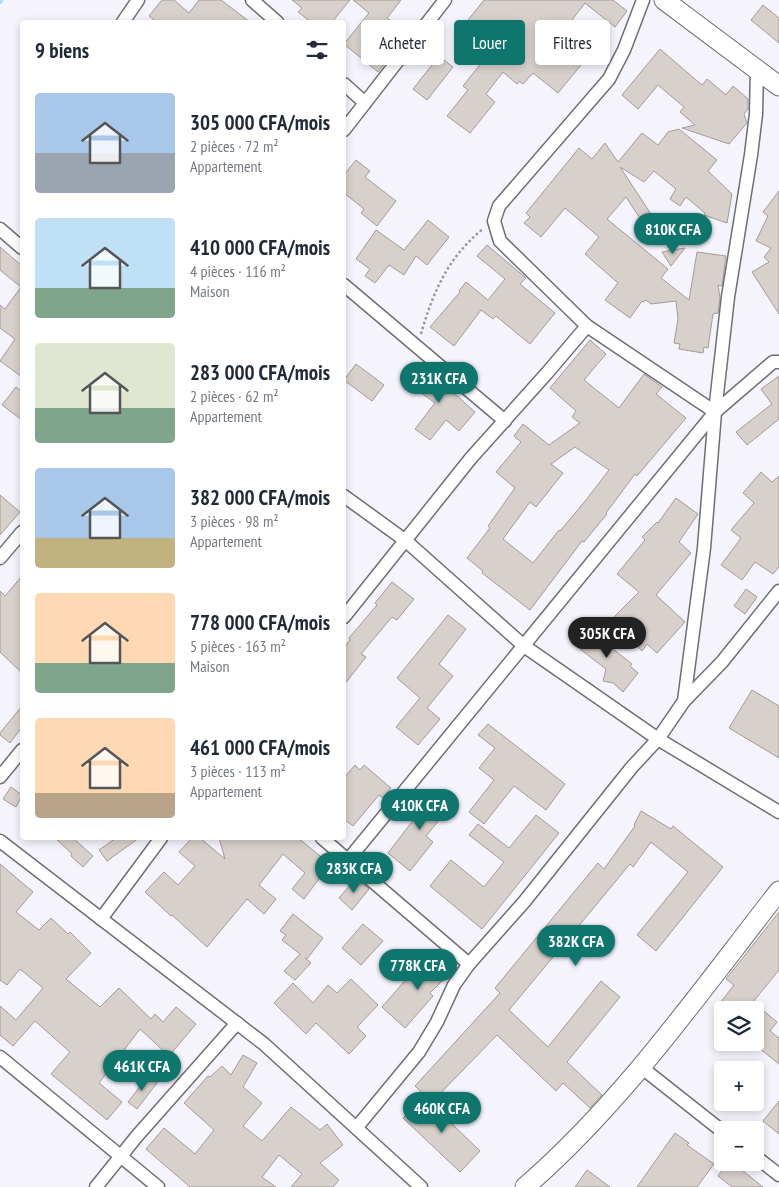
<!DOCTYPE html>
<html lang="fr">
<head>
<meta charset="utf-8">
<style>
  :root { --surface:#fff; --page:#f6f6f7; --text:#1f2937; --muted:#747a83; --accent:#0f766e }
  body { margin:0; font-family:"PT Sans Narrow",sans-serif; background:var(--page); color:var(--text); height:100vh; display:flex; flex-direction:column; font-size:19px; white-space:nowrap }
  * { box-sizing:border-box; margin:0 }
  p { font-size:16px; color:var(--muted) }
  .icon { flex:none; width:28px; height:28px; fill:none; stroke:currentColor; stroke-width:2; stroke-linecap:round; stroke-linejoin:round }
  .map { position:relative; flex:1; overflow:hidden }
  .drawer { position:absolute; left:20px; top:20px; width:326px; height:820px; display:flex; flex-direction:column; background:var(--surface); border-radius:5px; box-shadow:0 2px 8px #0003 }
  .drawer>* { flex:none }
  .hud { position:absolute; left:361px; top:20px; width:342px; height:45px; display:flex; gap:10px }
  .tools { position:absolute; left:714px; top:1001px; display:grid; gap:10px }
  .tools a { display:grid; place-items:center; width:50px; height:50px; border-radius:5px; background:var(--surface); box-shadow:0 2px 8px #0003; font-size:25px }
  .price { position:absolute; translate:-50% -42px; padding:0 11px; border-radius:18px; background:var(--accent); color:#fff; font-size:16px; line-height:32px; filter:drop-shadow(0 1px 2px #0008) }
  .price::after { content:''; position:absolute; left:50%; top:30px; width:15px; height:11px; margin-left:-8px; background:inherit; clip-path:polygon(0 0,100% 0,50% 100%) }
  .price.current { background:#222; color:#fff }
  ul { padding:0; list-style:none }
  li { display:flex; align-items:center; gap:15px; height:125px; padding:0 15px }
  li span { display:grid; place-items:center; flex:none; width:140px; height:100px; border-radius:5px; color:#555 }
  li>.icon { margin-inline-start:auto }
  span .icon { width:60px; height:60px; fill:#fffc; stroke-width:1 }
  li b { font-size:21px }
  h2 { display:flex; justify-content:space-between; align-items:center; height:60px; padding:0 15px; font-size:21px }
  .tag { padding:0 18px; border-radius:5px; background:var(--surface); box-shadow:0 2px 8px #0003; font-size:18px; line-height:45px }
  .tag.current { background:var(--accent); color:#fff }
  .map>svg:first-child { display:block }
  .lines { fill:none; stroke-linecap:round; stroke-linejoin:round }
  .stream { stroke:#a8ddfc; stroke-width:4.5 }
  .building { fill:#d8d0ca; stroke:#a39b96; fill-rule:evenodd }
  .street-casing { stroke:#6f6e75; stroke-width:15 }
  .secondary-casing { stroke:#6f6e75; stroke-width:21 }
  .path { stroke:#98979d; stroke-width:2.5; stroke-dasharray:2.5 2.5; stroke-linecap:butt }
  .street { stroke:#fff; stroke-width:12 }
  .secondary { stroke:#fff; stroke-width:19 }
</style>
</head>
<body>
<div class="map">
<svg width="779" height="1187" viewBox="0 0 779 1187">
  <rect width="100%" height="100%" fill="#f5f4fd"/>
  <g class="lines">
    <path class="stream" d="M0 2 1 0"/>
  </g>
  <g class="building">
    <path d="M162 0H174L189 13 199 0H221L250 22H157L149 16Z"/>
    <path d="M292 0H350L332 22H311L298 12 302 8Z"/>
    <path d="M353 0H401L387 18 390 20 373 41 391 56 378 72 344 44 369 13Z"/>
    <path d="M484 0H613L627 11 615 27 585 3 559 37 586 59 558 93 533 73 523 84 519 81 517 84 503 72 486 94 495 102 470 133 447 116 468 90 463 86 490 52 478 42 484 33 468 20Z"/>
    <path d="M763 5 779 18V43L751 20Z"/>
    <path d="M660 49 702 85 707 79 726 95 733 86 748 99V109L744 114 747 123 729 144 682 128 695 125 680 112 684 107 658 85 638 109 622 95Z"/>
    <path d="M439 56 453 67 427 100 413 89Z"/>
    <path d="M679 129 717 160 708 171 732 194 727 223 704 215 705 213 686 197 680 206 670 199 676 189 654 171 644 182 620 167 653 217 643 223 626 197 607 219 668 269 661 278 689 300 697 252 726 256 722 286 718 285 720 298 718 313 713 314 708 348 704 347 703 353 679 349 680 344 674 343 678 319 676 301 651 304 646 300 643 302 642 301 630 318 605 300 618 283 585 254 599 237 565 208 541 237 524 223 530 217 526 213 579 148 592 159 605 143 618 162 642 133 658 145 668 132Z"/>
    <path d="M356 160 370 171 365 177 396 201 377 226 361 213 364 209 344 193V175Z"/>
    <path d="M779 191V314L752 272 769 262 764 257 771 248 756 241 768 216 763 212Z"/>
    <path d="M428 220 449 237 427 265 416 256 404 275 389 265 375 283 365 276 370 269 356 259 376 230 404 250Z"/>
    <path d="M487 245 526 278 520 284 555 313 530 344 496 316 493 319 481 310 454 346 430 327 460 292 459 291 466 282 488 300 505 279 477 256Z"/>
    <path d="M0 247 22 266V377L0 361 15 339 0 328V305L5 309 21 287 0 270Z"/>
    <path d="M685 248 671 266 662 252Z"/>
    <path d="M590 340 606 354 584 380 619 408 644 374 662 387 656 394 686 418 637 476 635 474 606 513 607 514 584 542 582 541 530 610 482 573 483 571 467 558 490 528 488 526 515 488 496 472 521 442 514 436 523 424 549 445 580 423 572 417 576 411 550 388ZM575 447 609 470 586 500 560 531 559 530 533 563 503 539 530 502 536 507 563 473 551 464Z"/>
    <path d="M356 364 384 385 372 401 344 380Z"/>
    <path d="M416 365 444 384 475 412 459 431 446 420 430 440 415 429 435 403 405 381Z"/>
    <path d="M779 376V419L747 445 736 432 772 404 761 389Z"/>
    <path d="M16 387 22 392V420L2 405Z"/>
    <path d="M761 472 772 482 779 476V567L773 574 755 562 742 580 721 565 741 538 731 530 754 503 743 493Z"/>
    <path d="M0 495 20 512 0 535Z"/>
    <path d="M676 498 698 514 679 542 691 553 656 595 685 622 657 653 647 644 642 651 611 620 639 592 617 574 645 540 642 537 657 522 658 523Z"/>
    <path d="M22 576V673L0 652V591L5 596Z"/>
    <path d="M392 582 414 599 397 620 392 617 361 654 366 657 344 685V648L350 640 349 638 377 605 375 603Z"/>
    <path d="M746 589 757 597 745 614 734 606Z"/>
    <path d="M448 615 466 629 439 664 453 676 427 708 440 719 418 745 396 727 420 698 397 678Z"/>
    <path d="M585 627 632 664 630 666 638 673 623 692 613 683 603 681 606 669 572 643Z"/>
    <path d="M752 690 779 706V758L729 728Z"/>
    <path d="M22 706V727L10 743 0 735V733Z"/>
    <path d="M488 724 565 784 546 810 514 786 484 824 469 812 494 780 479 768 495 748 478 735Z"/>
    <path d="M355 765 360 770 364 765 391 788 383 798 379 795 353 826 344 819V778Z"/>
    <path d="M11 787 22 795 16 807 3 799Z"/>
    <path d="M437 789 454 802 426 836 433 842 410 871 388 853Z"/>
    <path d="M641 811 671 829 673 826 723 867 656 951 637 935 688 872 651 842 633 867 630 864 509 1010 548 1047 601 981 620 997 567 1062 602 1095 590 1108 563 1083 556 1091 497 1035 432 1102 415 1086 500 993 495 988 598 863 604 869 635 826 634 825Z"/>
    <path d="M536 815 559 833 482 929 430 886 451 860 484 887 504 862 469 835 478 824 509 848Z"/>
    <path d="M55 838H73L93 856 83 867 71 856 72 854Z"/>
    <path d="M116 838H139L107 861 99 850Z"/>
    <path d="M192 838H200L225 859 219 838H298L330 864 304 899 292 889 305 873 283 854 259 885 276 899 264 914 247 899 207 947 172 915 171 916 145 892 164 872 178 885 195 866 179 852Z"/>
    <path d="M0 864 33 892 16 912 39 930 51 918 68 934 70 932 91 953 66 979 100 1007 119 988 151 1019 155 1014 163 1022 176 1007 196 1024 169 1056 140 1029 99 1083 122 1102 107 1120 51 1074 70 1052 35 1021 13 1046 0 1035V1006L16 1020 43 988 20 969 7 985 0 980Z"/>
    <path d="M356 878 369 889 352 910 339 898Z"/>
    <path d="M779 912V970L753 1002 777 1022 770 1031 779 1038V1064L755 1045V1010H729L720 1003 734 985 726 979Z"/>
    <path d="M293 914 323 938 307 959 305 958 311 963 295 980 284 971 300 954 282 940 286 935 280 931Z"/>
    <path d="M363 924 383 941 361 965 342 948Z"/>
    <path d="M442 952 456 967 430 993 433 996 405 1028 382 1007 410 975 415 980Z"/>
    <path d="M351 979 378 1005 357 1027 366 1036 349 1054 316 1023 306 1034 274 1003 293 983 313 1003 328 985 337 993Z"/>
    <path d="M243 1055 257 1063 243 1087 262 1103 243 1126 262 1141 291 1107 320 1130 327 1124 343 1145 320 1163 339 1180 333 1187H291L302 1174 279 1155 262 1177 276 1187H190L146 1149 164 1128 195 1154 214 1130 184 1103 208 1076 210 1077 222 1066 231 1075Z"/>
    <path d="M148 1076 157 1083 137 1109 128 1102Z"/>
    <path d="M424 1097 480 1151 460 1172 403 1118Z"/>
    <path d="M779 1101V1134L763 1121Z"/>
    <path d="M675 1133 689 1143 687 1145 714 1164 697 1187H637Z"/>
    <path d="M728 1162H732L763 1187H732L718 1176Z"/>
    <path d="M587 1170 610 1187H575Z"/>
  </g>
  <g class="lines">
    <defs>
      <g id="street">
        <path d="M252 0 277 22"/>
        <path d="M643 0 624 50 609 79 499 206 494 221 500 241 587 326 715 412"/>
        <path d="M123 22 138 0"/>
        <path d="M344 84 365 103"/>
        <path d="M344 130 445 0"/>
        <path d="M0 229 22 248"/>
        <path d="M344 285 505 421"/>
        <path d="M344 496 406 541 524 646 658 739 779 812"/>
        <path d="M0 558 22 532"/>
        <path d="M344 617 471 458 547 373 587 326"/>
        <path d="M684 701 722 662 779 591"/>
        <path d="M0 777 22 750"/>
        <path d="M322 838 469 964"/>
        <path d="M0 841 264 1044 421 1187"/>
        <path d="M348 860 715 412 773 362H779"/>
        <path d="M101 919 161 838"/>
        <path d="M0 1057 158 1187"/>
        <path d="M641 1067 722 1131"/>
        <path d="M357 1127 419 1052 437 1022 454 985 469 964 524 902 632 767 658 739 684 701 704 548 715 412 728 297 751 155 756 114 757 68"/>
        <path d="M755 1156 779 1175"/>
        <path d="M96 1187 137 1136 237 1023"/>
      </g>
      <g id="secondary">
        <path d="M664 0 779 86"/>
        <path d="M525 1187C624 1101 699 993 779 891"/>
      </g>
    </defs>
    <use href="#street" class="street-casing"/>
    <use href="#secondary" class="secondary-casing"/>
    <path class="path" d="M421 334C433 292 448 257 483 229"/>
    <use href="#street" class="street"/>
    <use href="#secondary" class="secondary"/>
  </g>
</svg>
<div class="tools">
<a><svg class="icon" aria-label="layers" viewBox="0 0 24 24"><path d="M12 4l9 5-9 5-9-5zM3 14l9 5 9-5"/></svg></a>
<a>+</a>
<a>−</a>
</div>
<b class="price" style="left:673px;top:255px">810K CFA</b>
<b class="price" style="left:439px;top:404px">231K CFA</b>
<b class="price current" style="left:607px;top:659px">305K CFA</b>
<b class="price" style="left:420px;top:831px">410K CFA</b>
<b class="price" style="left:354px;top:894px">283K CFA</b>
<b class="price" style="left:576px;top:967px">382K CFA</b>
<b class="price" style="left:418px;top:991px">778K CFA</b>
<b class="price" style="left:142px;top:1092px">461K CFA</b>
<b class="price" style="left:442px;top:1134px">460K CFA</b>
<div class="hud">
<a class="tag">Acheter</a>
<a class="tag current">Louer</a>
<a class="tag">Filtres</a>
</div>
<section class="drawer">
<h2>9 biens<svg class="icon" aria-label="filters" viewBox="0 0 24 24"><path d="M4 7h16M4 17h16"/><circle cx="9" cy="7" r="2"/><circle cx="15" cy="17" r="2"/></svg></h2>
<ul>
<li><span style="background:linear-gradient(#a9c7e8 60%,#9aa5b1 0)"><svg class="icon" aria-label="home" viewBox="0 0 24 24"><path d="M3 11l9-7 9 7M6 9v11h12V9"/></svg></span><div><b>305 000 CFA/mois</b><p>2 pièces · 72 m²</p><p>Appartement</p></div></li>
<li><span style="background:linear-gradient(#bfe0f5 70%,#7fa58c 0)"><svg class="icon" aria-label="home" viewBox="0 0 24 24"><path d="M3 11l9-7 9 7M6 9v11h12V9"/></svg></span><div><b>410 000 CFA/mois</b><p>4 pièces · 116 m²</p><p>Maison</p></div></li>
<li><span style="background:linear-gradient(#dfe7d0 65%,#7fa58c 0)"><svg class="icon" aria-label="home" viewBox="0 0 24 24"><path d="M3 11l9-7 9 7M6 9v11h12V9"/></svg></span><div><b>283 000 CFA/mois</b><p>2 pièces · 62 m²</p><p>Appartement</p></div></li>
<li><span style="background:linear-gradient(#a9c7e8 70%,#c2b280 0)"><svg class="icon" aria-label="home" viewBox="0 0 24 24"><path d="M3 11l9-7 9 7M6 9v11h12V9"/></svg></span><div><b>382 000 CFA/mois</b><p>3 pièces · 98 m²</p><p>Appartement</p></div></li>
<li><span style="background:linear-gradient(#ffd9b3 70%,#7fa58c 0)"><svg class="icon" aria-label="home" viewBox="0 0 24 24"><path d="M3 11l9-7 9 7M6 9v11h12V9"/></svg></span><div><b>778 000 CFA/mois</b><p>5 pièces · 163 m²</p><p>Maison</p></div></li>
<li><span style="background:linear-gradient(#ffd9b3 75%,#b9a48a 0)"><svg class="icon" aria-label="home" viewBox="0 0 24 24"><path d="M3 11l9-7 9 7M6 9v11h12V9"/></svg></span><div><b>461 000 CFA/mois</b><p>3 pièces · 113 m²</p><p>Appartement</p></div></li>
</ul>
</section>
</div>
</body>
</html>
